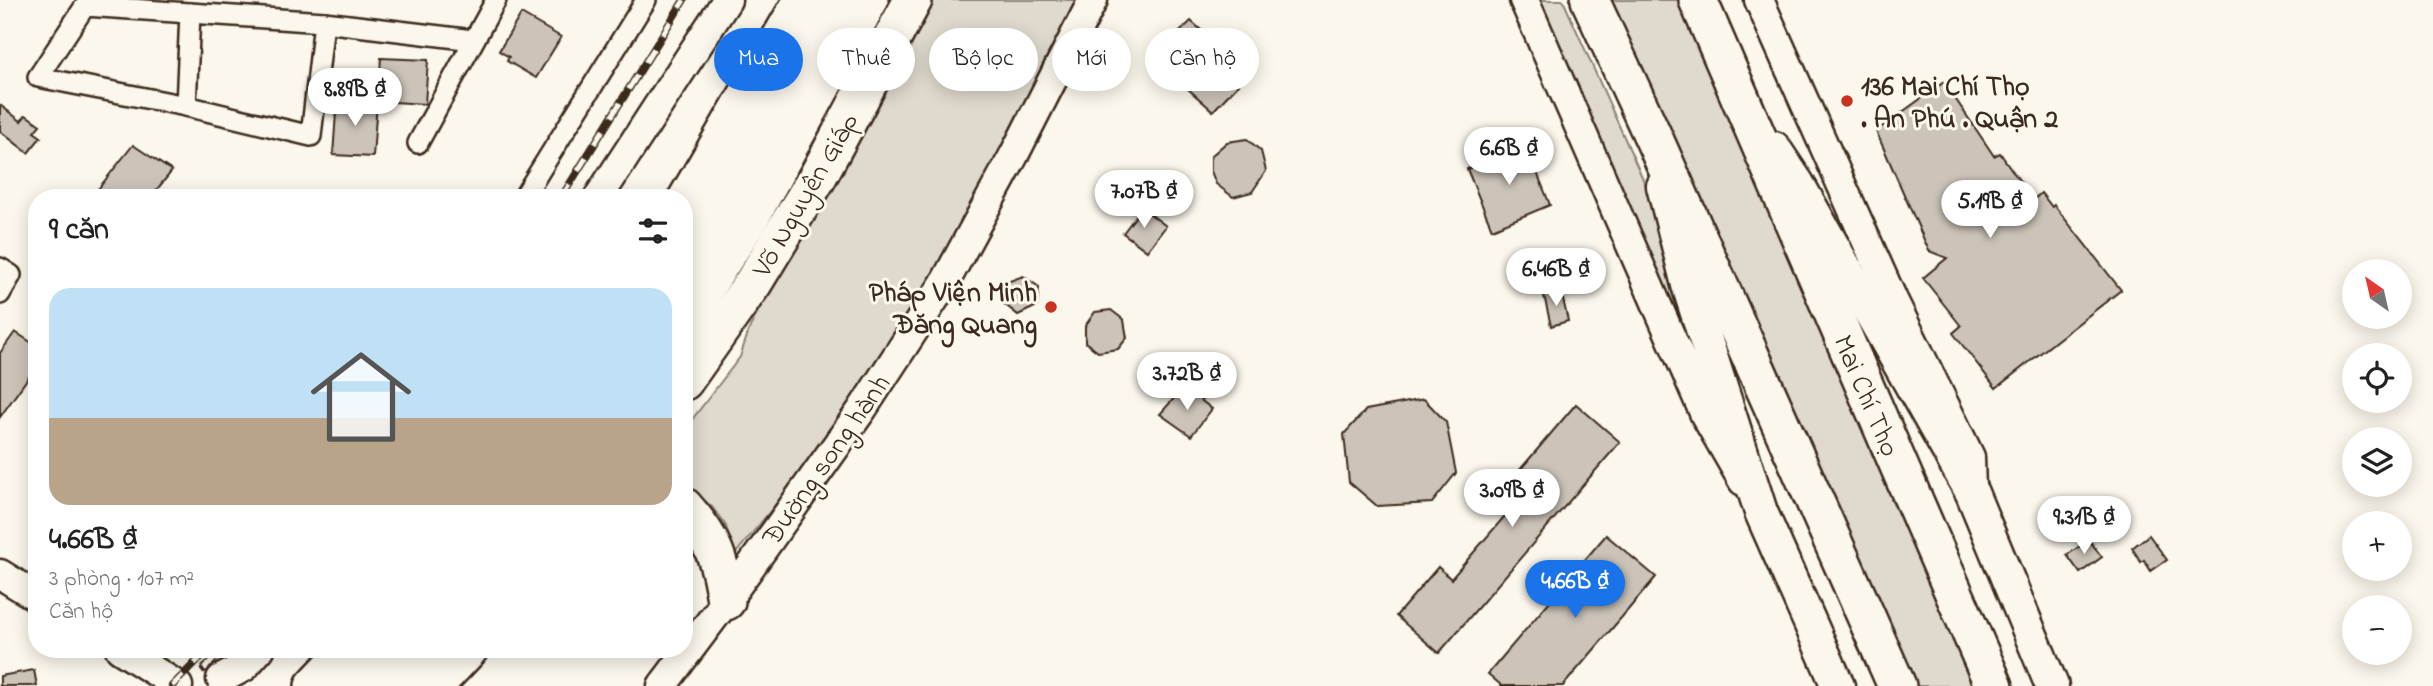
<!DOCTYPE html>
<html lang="vi">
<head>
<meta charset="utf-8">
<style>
  :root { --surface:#fff; --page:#f2f2f2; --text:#222; --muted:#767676; --line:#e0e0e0; --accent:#1a73e8 }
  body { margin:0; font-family:"Indie Flower",sans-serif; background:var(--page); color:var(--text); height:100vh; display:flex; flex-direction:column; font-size:26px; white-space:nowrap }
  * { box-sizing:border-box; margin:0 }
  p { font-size:23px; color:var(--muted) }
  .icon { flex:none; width:38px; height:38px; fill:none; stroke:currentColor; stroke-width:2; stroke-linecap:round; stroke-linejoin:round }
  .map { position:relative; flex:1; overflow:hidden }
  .panel { position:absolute; left:28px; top:189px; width:665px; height:469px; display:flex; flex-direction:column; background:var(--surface); border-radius:28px; box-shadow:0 4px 18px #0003 }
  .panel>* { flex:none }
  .guide { position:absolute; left:714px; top:28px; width:665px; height:63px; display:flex; gap:14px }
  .needle { width:46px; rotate:326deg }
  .controls { position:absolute; left:2342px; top:259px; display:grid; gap:14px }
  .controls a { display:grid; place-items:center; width:70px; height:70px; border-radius:50%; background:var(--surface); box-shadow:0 4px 18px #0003; font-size:35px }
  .price { position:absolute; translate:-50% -60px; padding:0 16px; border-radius:24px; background:#fff; color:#222; font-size:23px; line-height:46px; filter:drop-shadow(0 2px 4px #0008) }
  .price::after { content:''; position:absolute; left:50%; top:42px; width:21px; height:16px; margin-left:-10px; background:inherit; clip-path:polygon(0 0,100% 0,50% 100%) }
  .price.current { background:var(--accent); color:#fff }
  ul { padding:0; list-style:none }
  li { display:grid; align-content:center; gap:14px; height:371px; padding:0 21px }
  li+li { border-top:2px solid var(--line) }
  li span { display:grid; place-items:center; height:217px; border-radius:21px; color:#555 }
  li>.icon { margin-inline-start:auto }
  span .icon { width:126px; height:126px; fill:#fffc; stroke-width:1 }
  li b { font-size:30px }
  h2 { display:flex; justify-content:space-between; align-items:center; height:84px; padding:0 21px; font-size:30px }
  .pill { padding:0 24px; border-radius:32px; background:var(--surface); box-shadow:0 4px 18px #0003; font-size:24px; line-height:63px }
  .pill.current { background:var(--accent); color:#fff }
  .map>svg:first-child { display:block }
  .green { fill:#dfd9ce; stroke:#8d8276; stroke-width:2 }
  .building { fill:#ccc4b9; stroke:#3b2a1e; stroke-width:2 }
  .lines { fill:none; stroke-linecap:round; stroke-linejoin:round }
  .street-casing { stroke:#3b2a1e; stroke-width:24 }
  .secondary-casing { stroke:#3b2a1e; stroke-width:33 }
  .primary-casing { stroke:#3b2a1e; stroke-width:37 }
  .highway-casing { stroke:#3b2a1e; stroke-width:42 }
  .street { stroke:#fbf7ec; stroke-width:19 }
  .secondary { stroke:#fbf7ec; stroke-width:28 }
  .primary { stroke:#fbf7ec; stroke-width:32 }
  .highway { stroke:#fbf7ec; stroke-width:37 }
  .rail-casing { stroke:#3b2a1e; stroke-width:8 }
  .rail { stroke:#fbf7ec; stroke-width:5; stroke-dasharray:16; stroke-linecap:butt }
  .poi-dot { fill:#c8321e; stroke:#fbf7ec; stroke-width:2.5 }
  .labels { text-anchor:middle; stroke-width:6; stroke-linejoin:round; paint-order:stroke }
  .poi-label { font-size:28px; font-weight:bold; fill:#3b2a1e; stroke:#fbf7ec; text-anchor:start }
  .street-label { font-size:28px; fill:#3b2a1e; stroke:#fbf7ec }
</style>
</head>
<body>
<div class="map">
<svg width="2433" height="686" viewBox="0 0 2433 686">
  <rect width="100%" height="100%" fill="#fbf7ec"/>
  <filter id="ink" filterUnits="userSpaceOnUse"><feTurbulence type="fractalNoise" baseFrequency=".0143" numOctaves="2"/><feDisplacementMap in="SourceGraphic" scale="14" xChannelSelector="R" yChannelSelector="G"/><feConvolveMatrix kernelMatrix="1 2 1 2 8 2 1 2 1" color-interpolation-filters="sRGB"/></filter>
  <g filter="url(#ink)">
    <g class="green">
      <path d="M933 0H1081L929 286 837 429 737 552 732 551 726 526 712 507 693 491 685 477 684 430 740 357 750 327 768 292 844 165Z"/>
      <path d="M1529 0H1563L1667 233 1714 402Z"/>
      <path d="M1611 0H1682L1983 686H1914Z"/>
    </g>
    <g class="building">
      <path d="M521 14 561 37 536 78 507 61 509 57 499 51Z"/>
      <path d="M1191 21 1249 73 1213 111 1153 58Z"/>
      <path d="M381 58 428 60 425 104 378 101Z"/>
      <path d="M1944 82 1994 156 2000 153 2033 200 2041 193 2052 207 2054 205 2121 290 1996 388 1953 333 1961 326 1923 278 1947 258 1929 251 1876 131Z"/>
      <path d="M337 99 377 102 373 157 333 155Z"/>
      <path d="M0 105 21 121 26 115 40 125 34 132 41 137 28 153 0 131Z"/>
      <path d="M1247 139 1261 151 1266 171 1252 192 1233 197 1216 184 1211 171V156L1227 142Z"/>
      <path d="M133 145 172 171 150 198H91Z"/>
      <path d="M1526 145 1550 205 1492 229 1467 169Z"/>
      <path d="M1142 208 1166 226 1147 251 1123 233Z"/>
      <path d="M1576 269 1580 282 1555 289 1552 275Z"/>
      <path d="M1023 276 1039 287 1037 306 1018 315 1003 303 1007 282Z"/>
      <path d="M1543 291 1562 295 1568 321 1551 326Z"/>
      <path d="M1111 310 1124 320 1127 338 1118 349 1098 352 1085 342V326L1095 312Z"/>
      <path d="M15 332 37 346V365L0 417V353Z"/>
      <path d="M1184 387 1212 409 1191 436 1160 414Z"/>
      <path d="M1424 399 1446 422 1456 473 1432 503 1377 506 1349 482 1344 434 1366 410Z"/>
      <path d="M1576 404 1620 442 1439 653 1396 616 1438 567 1451 579 1533 483 1519 471Z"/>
      <path d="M1606 535 1656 577 1563 686H1502L1488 674Z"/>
      <path d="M2149 535 2167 560 2151 571 2144 560 2141 562 2132 548Z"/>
      <path d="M2089 540 2102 557 2080 573 2067 555Z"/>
      <path d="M34 670 37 686H0V676Z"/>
    </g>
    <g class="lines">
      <defs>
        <g id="street">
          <path d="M190 13 186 106 38 77 85 6 324 22 473 40"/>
          <path d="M186 106 311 136 324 22"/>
          <path d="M418 143 496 0"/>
          <path d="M523 198 646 0"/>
          <path d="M0 268 11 275 0 294"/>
        </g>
        <g id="secondary">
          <path d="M1524 0 1705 415 1743 481"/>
          <path d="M1759 0 1893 300 1970 457 1971 491"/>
          <path d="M598 198 727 0"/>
          <path d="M0 574 37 597"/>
          <path d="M120 649 178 686"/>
          <path d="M221 679 244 667 260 649"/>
          <path d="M662 686 726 601 861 411 944 284 1014 155 1093 0"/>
        </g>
        <g id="primary">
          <path d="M1774 148 1798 184 1972 493 2052 686"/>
          <path d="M1663 186 1688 285 1761 512 1838 686"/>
        </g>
        <g id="highway">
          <path d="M1590 0 1655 141 1897 686"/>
          <path d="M1698 0 1994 686"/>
          <path d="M684 204 803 0"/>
          <path d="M684 257 768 121 834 0"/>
          <path d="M684 320 748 221 869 0"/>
          <path d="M684 381 753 283 817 178 913 0"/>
          <path d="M684 507C713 539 720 559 726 601"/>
          <path d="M314 686 349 649"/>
          <path d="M349 686 383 649"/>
          <path d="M394 686 426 649"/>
          <path d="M434 686 469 649"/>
        </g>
      </defs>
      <use href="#street" class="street-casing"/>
      <use href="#secondary" class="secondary-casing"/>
      <use href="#primary" class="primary-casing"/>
      <use href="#highway" class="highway-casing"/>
      <use href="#street" class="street"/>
      <use href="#secondary" class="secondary"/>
      <use href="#primary" class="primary"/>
      <use href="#highway" class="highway"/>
      <defs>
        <g id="rail">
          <path d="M561 198 684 0"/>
          <path d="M204 669 224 649"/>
          <path d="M172 686 209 649"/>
        </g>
      </defs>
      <use href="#rail" class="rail-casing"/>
      <use href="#rail" class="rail"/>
    </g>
  </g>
  <g class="poi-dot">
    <circle cx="1847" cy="101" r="7"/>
    <circle cx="1051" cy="307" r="7"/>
  </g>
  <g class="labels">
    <g class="poi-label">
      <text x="1861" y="95">136 Mai Chí Thọ<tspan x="1861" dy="32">. An Phú . Quận 2</tspan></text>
      <text x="1037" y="301" text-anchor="end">Pháp Viện Minh<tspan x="1037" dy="32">Đăng Quang</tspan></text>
    </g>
    <g class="street-label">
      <text transform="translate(804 194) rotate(-60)" y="10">Võ Nguyên Giáp</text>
      <text transform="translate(1868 395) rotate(67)" y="10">Mai Chí Thọ</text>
      <text transform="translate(825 459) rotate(-55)" y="10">Đường song hành</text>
    </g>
  </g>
</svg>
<div class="controls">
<a><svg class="needle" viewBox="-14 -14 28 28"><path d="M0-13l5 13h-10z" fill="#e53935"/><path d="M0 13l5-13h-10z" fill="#767676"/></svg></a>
<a><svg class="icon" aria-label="locate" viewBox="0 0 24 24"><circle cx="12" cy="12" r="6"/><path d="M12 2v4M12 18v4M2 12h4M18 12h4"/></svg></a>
<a><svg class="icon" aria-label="layers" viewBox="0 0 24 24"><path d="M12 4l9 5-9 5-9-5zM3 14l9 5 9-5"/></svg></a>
<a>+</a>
<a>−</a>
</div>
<b class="price" style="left:355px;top:128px">8.89B ₫</b>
<b class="price" style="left:1509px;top:187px">6.6B ₫</b>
<b class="price" style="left:1144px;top:230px">7.07B ₫</b>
<b class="price" style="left:1990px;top:240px">5.19B ₫</b>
<b class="price" style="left:1556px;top:308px">6.46B ₫</b>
<b class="price" style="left:1187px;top:412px">3.72B ₫</b>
<b class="price" style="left:1512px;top:529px">3.09B ₫</b>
<b class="price" style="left:2084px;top:556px">9.31B ₫</b>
<b class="price current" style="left:1575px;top:620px">4.66B ₫</b>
<div class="guide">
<a class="pill current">Mua</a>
<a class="pill">Thuê</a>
<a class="pill">Bộ lọc</a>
<a class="pill">Mới</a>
<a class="pill">Căn hộ</a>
</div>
<section class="panel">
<h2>9 căn<svg class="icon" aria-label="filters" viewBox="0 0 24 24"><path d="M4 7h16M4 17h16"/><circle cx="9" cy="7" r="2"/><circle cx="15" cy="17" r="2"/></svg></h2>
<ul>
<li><span style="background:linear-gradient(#bfe0f5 60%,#b9a48a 0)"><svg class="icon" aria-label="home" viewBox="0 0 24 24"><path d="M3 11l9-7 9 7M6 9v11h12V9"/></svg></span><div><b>4.66B ₫</b><p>3 phòng · 107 m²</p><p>Căn hộ</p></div></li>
</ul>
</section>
</div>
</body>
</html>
